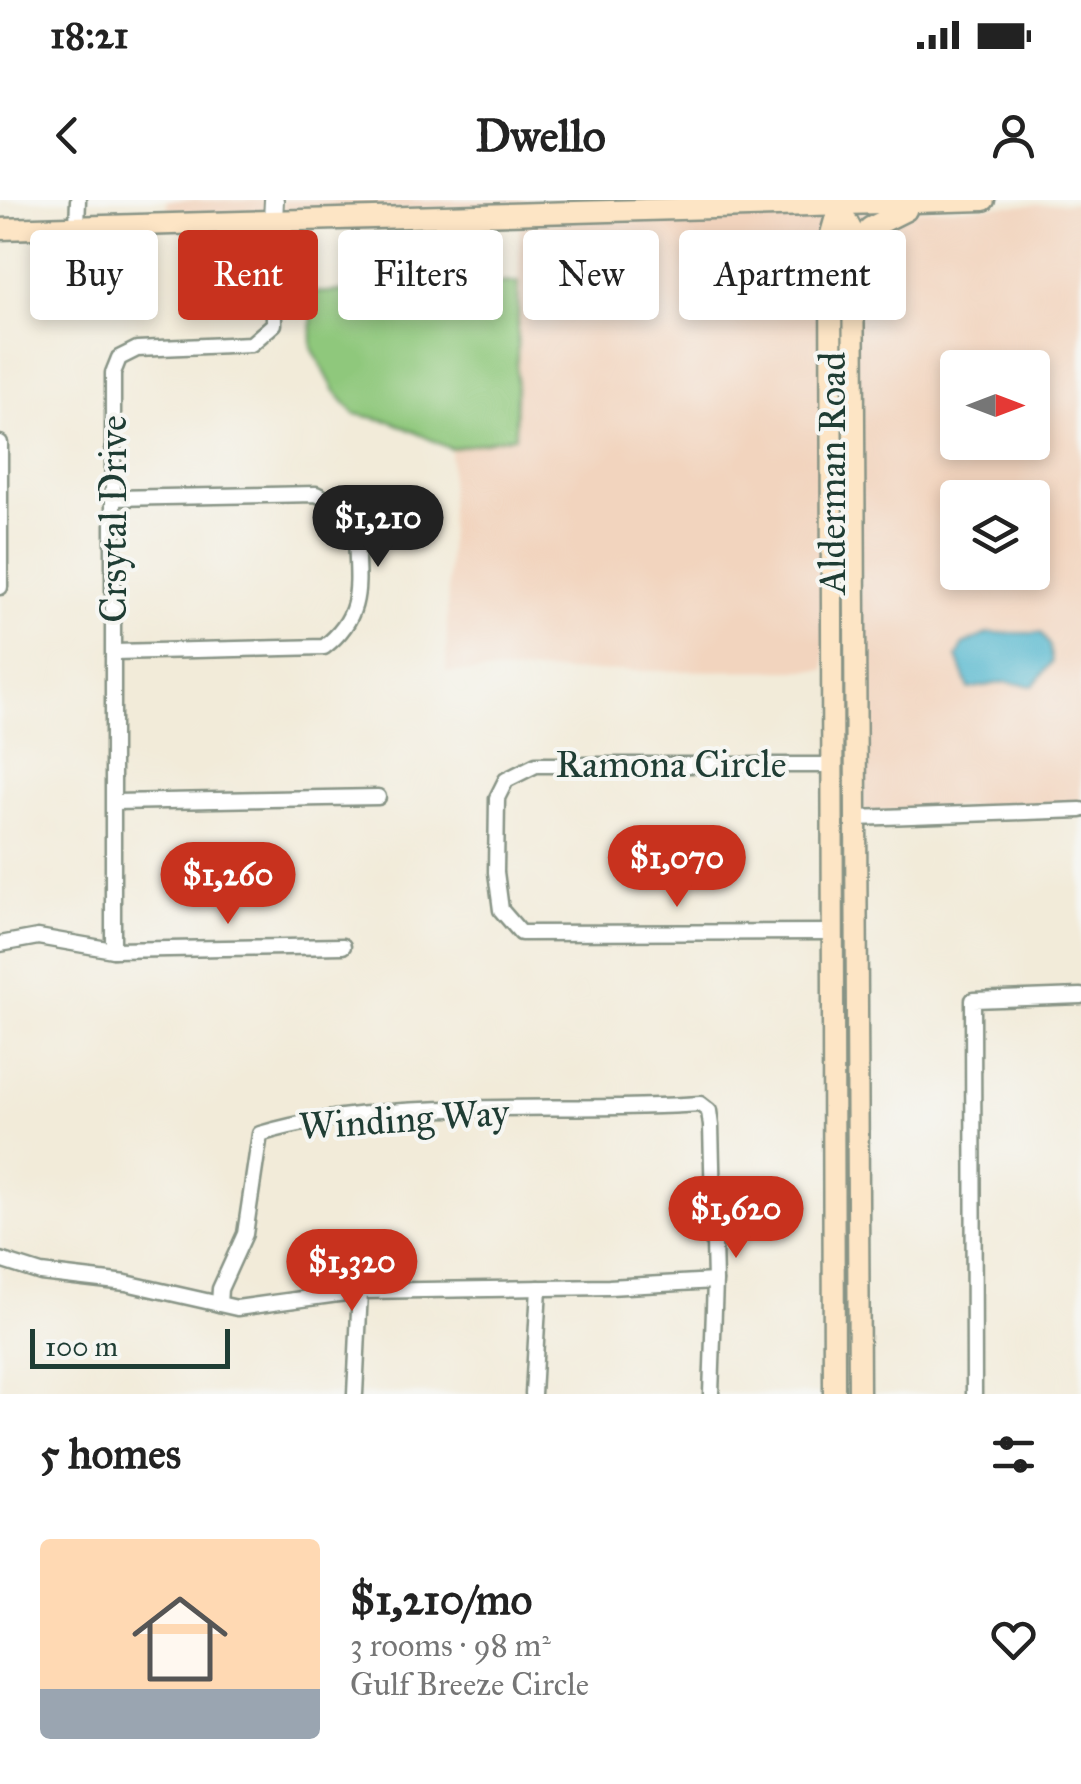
<!DOCTYPE html>
<html lang="en">
<head>
<meta charset="utf-8">
<style>
  :root { --surface:#fff; --page:#f2f2f2; --text:#222; --muted:#767676; --accent:#c8321e }
  body { margin:0; font-family:"IM FELL Great Primer",serif; background:var(--page); color:var(--text); height:100vh; display:flex; flex-direction:column; font-size:38px; white-space:nowrap }
  * { box-sizing:border-box; margin:0 }
  p { font-size:32px; color:var(--muted) }
  .icon { flex:none; width:55px; height:55px; fill:none; stroke:currentColor; stroke-width:2; stroke-linecap:round; stroke-linejoin:round }
  .map { position:relative; height:1194px; overflow:hidden }
  .drawer { display:flex; flex-direction:column; background:var(--surface); flex:1 }
  .drawer>* { flex:none }
  .guide { position:absolute; left:30px; top:30px; width:1022px; height:90px; display:flex; gap:20px }
  .needle { width:65px; rotate:90deg }
  .fabs { position:absolute; left:940px; top:150px; display:grid; gap:20px }
  .fabs a { display:grid; place-items:center; width:110px; height:110px; border-radius:10px; background:var(--surface); box-shadow:0 5px 15px #0003; font-size:50px }
  .scale { position:absolute; left:30px; bottom:25px; width:200px; box-sizing:border-box; padding-left:10px; border:5px solid #1f3d34; border-top:0; font-size:28px; line-height:35px; white-space:nowrap; color:#1f3d34; -webkit-text-stroke:8px #f6f6f2; paint-order:stroke }
  .price { position:absolute; translate:-50% -85px; padding:0 22px; border-radius:35px; background:var(--accent); color:#fff; font-size:32px; line-height:65px; filter:drop-shadow(0 2px 5px #0008) }
  .price::after { content:''; position:absolute; left:50%; top:60px; width:30px; height:22px; margin-left:-15px; background:inherit; clip-path:polygon(0 0,100% 0,50% 100%) }
  .price.selected { background:#222; color:#fff }
  ul { padding:0; list-style:none }
  li { display:flex; align-items:center; gap:30px; height:250px; padding:0 40px }
  li span { display:grid; place-items:center; flex:none; width:280px; height:200px; border-radius:10px; color:#555 }
  li>.icon { margin-inline-start:auto }
  span .icon { width:120px; height:120px; fill:#fffc; stroke-width:1 }
  li b { font-size:42px }
  h2 { display:flex; justify-content:space-between; align-items:center; height:120px; padding:0 40px; font-size:42px }
  .chip { padding:0 35px; border-radius:10px; background:var(--surface); box-shadow:0 5px 15px #0003; font-size:35px; line-height:90px }
  .chip.selected { background:var(--accent); color:#fff }
  .status { display:flex; justify-content:space-between; align-items:center; height:70px; padding:0 50px; background:var(--surface); direction:ltr }
  .status svg { height:28px; fill:currentColor }
  header { display:flex; justify-content:space-between; align-items:center; height:130px; padding:0 40px; background:var(--surface); font-size:45px; font-weight:700 }
  .map>svg:first-child { display:block }
  .built { fill:#f2d4be; fill-rule:evenodd }
  .green { fill:#8fc87c; stroke:#578258; stroke-width:2.5 }
  .water { fill:#4fb5cd; stroke:#377980; stroke-width:2.5 }
  .lines { fill:none; stroke-linecap:round; stroke-linejoin:round }
  .minor-casing { stroke:#889486; stroke-width:19 }
  .tertiary-casing { stroke:#889486; stroke-width:22 }
  .secondary-casing { stroke:#889486; stroke-width:25 }
  .minor { stroke:#fff; stroke-width:14 }
  .tertiary { stroke:#fff; stroke-width:18 }
  .secondary { stroke:#fde5c5; stroke-width:20 }
  .labels { text-anchor:middle; stroke-width:8; stroke-linejoin:round; paint-order:stroke }
  .street-label { font-size:38px; fill:#1f3d34; stroke:#f6f6f2 }
</style>
</head>
<body>
<div class="status"><b>18:21</b><svg viewBox="0 0 49 12"><path d="M0 12V9h3v3zM5 12V6h3v6zM10 12V3h3v9zM15 12V0h3v12zM26 1h20v11H26zM47 4h2v5h-2z"/></svg></div>
<header><svg class="icon" aria-label="back" viewBox="0 0 24 24"><path d="M15 5l-7 7 7 7"/></svg>Dwello<svg class="icon" aria-label="person" viewBox="0 0 24 24"><circle cx="12" cy="8" r="4"/><path d="M4 21q1-7 8-7t8 7"/></svg></header>
<div class="map">
<svg width="1081" height="1194" viewBox="0 0 1081 1194">
  <rect width="100%" height="100%" fill="#f6f6f2"/>
  <filter id="ink" filterUnits="userSpaceOnUse"><feTurbulence type="fractalNoise" baseFrequency=".01" numOctaves="2"/><feDisplacementMap in="SourceGraphic" scale="20" xChannelSelector="R" yChannelSelector="G"/><feConvolveMatrix kernelMatrix="1 2 1 2 8 2 1 2 1" color-interpolation-filters="sRGB"/></filter>
  <filter id="wash" filterUnits="userSpaceOnUse"><feTurbulence type="fractalNoise" baseFrequency=".0048" numOctaves="4" result="noise"/><feDisplacementMap in="SourceGraphic" scale="40" xChannelSelector="R" yChannelSelector="G"/><feGaussianBlur stdDeviation="2.25" result="paint"/><feColorMatrix in="noise" values="0 0 0 0 0 0 0 0 0 0 0 0 0 0 0 0 0 1.4 0 .05"/><feComposite in="paint" operator="in"/></filter>
  <g filter="url(#wash)">
    <rect width="100%" height="100%" fill="#f2ebd9"/>
    <g class="built">
      <path d="M167 0H266L265 14 166 16Z"/>
      <path d="M282 0H650L281 13Z"/>
      <path d="M1081 3V603L864 611 851 12ZM958 168H1032V242H958ZM958 298H1032V372H958ZM989 433H1041L1049 445 1052 463 1033 486 1005 482Z"/>
      <path d="M829 12 825 470 446 472 451 249 515 235 520 24Z"/>
      <path d="M841 27 845 34 849 470H841Z"/>
    </g>
    <path class="green" d="M519 82 515 236 451 249 393 222 355 214 335 191 312 148 311 93Z"/>
    <path class="water" d="M989 433H1041L1049 445 1052 462 1033 486 1005 482 969 489 957 457 964 444Z"/>
  </g>
  <g filter="url(#ink)">
    <g class="lines">
      <defs>
        <g id="minor">
          <path d="M77 26 78 0"/>
          <path d="M0 243V387"/>
          <path d="M113 298 316 294 339 305 356 329C356 380 368 413 324 447L114 452"/>
          <path d="M115 602 378 597"/>
          <path d="M856 618 1081 610"/>
          <path d="M833 732 521 733 501 710 496 672 497 598 506 580 536 565H835"/>
          <path d="M0 744 38 737 113 750 343 746"/>
          <path d="M113 750V173L119 158 137 149 251 144 274 124 273 20"/>
          <path d="M0 1060 41 1073 126 1083 237 1108 360 1091 609 1087 715 1081"/>
          <path d="M219 1104 220 1089 245 1034 260 934C386 895 565 914 700 904L709 911 711 926 715 1081 711 1194"/>
          <path d="M355 1194 360 1091"/>
          <path d="M533 1194 539 1088"/>
          <path d="M974 1194 973 800 1081 796"/>
        </g>
        <path id="tertiary" d="M273 20 274 0"/>
        <g id="secondary">
          <path d="M839 6 853 33 859 1194"/>
          <path d="M0 29 984 0"/>
          <path d="M858 55 870 28 906 10"/>
          <path d="M834 1194 831 34 839 6"/>
        </g>
      </defs>
      <use href="#minor" class="minor-casing"/>
      <use href="#tertiary" class="tertiary-casing"/>
      <use href="#secondary" class="secondary-casing"/>
      <use href="#minor" class="minor"/>
      <use href="#tertiary" class="tertiary"/>
      <use href="#secondary" class="secondary"/>
    </g>
  </g>
  <g class="labels">
    <g class="street-label">
      <text transform="translate(832 273) rotate(-90)" y="13">Alderman Road</text>
      <text transform="translate(113 319) rotate(-90)" y="13">Crsytal Drive</text>
      <text x="671" y="577">Ramona Circle</text>
      <text transform="translate(404 919) rotate(-4)" y="13">Winding Way</text>
    </g>
  </g>
</svg>
<div class="fabs">
<a><svg class="needle" viewBox="-14 -14 28 28"><path d="M0-13l5 13h-10z" fill="#e53935"/><path d="M0 13l5-13h-10z" fill="#767676"/></svg></a>
<a><svg class="icon" aria-label="layers" viewBox="0 0 24 24"><path d="M12 4l9 5-9 5-9-5zM3 14l9 5 9-5"/></svg></a>
</div>
<div class="scale">100 m</div>
<b class="price selected" style="left:378px;top:370px">$1,210</b>
<b class="price" style="left:677px;top:710px">$1,070</b>
<b class="price" style="left:228px;top:727px">$1,260</b>
<b class="price" style="left:736px;top:1061px">$1,620</b>
<b class="price" style="left:352px;top:1114px">$1,320</b>
<div class="guide">
<a class="chip">Buy</a>
<a class="chip selected">Rent</a>
<a class="chip">Filters</a>
<a class="chip">New</a>
<a class="chip">Apartment</a>
</div>
</div>
<section class="drawer">
<h2>5 homes<svg class="icon" aria-label="filters" viewBox="0 0 24 24"><path d="M4 7h16M4 17h16"/><circle cx="9" cy="7" r="2"/><circle cx="15" cy="17" r="2"/></svg></h2>
<ul>
<li><span style="background:linear-gradient(#ffd9b3 75%,#9aa5b1 0)"><svg class="icon" aria-label="home" viewBox="0 0 24 24"><path d="M3 11l9-7 9 7M6 9v11h12V9"/></svg></span><div><b>$1,210/mo</b><p>3 rooms · 98 m²</p><p>Gulf Breeze Circle</p></div><svg class="icon" aria-label="heart" viewBox="0 0 24 24"><path d="M12 20l-8-8c-3-5 5-10 8-4 3-6 11-1 8 4z"/></svg></li>
</ul>
</section>
</body>
</html>
